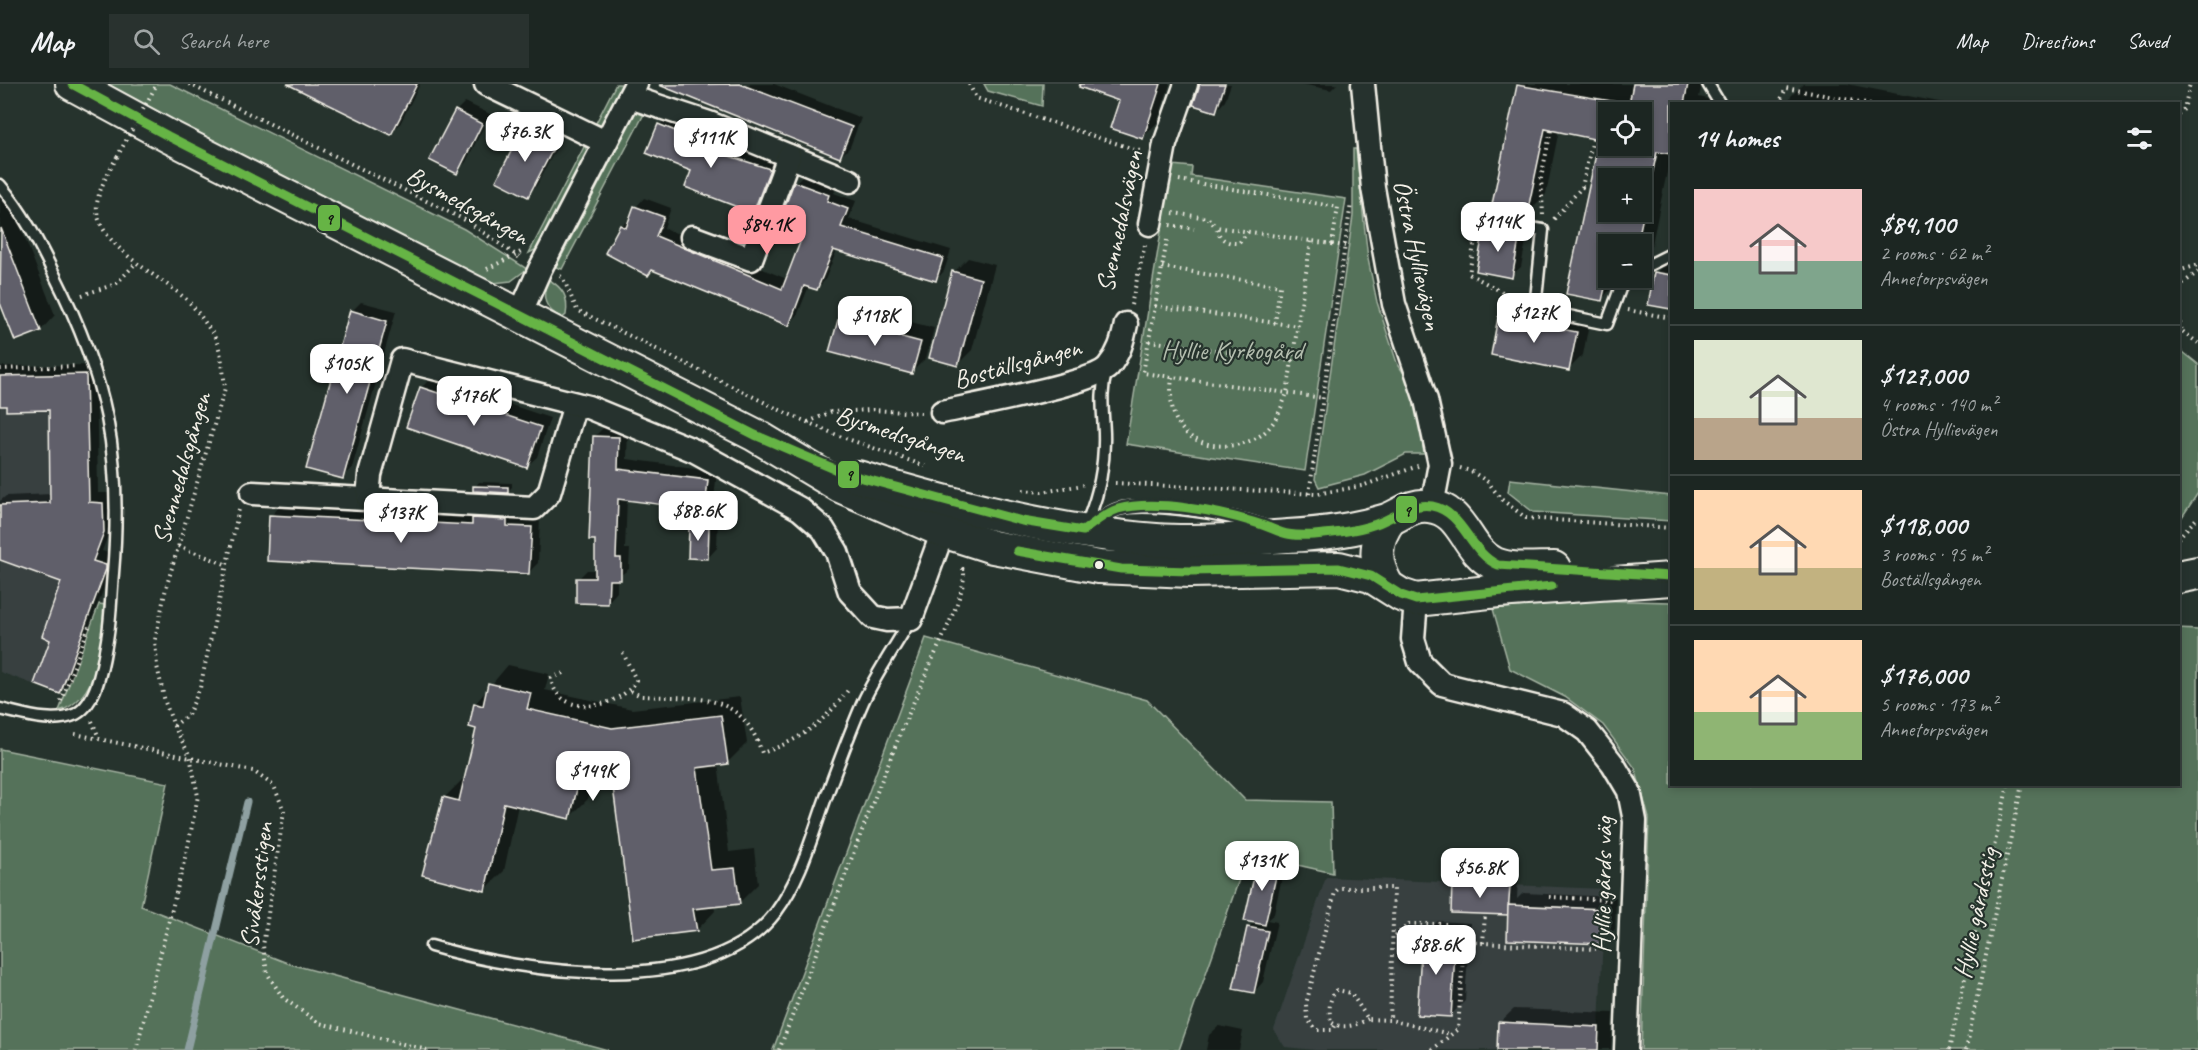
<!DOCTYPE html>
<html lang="en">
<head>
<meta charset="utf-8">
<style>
  :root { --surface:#1c2622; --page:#29322f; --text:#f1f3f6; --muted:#a0a5a5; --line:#3a4340; --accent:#ff9aa2 }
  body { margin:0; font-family:Caveat,sans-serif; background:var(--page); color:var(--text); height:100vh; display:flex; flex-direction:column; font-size:22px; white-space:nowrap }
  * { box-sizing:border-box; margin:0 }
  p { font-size:20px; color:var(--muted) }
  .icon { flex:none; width:33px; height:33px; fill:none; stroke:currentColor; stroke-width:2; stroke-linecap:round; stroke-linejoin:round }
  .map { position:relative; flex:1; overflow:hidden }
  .side { position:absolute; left:1670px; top:18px; width:510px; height:684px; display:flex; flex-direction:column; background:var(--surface); border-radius:0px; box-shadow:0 3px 9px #0003,0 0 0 2px var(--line) }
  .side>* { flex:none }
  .controls { position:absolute; left:1598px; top:18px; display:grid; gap:12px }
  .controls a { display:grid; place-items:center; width:54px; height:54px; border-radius:0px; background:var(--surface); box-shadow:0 3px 9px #0003,0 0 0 2px var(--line); font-size:30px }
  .price { position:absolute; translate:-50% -51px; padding:0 14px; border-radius:12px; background:#fff; color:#222; font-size:20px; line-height:39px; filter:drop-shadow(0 2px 3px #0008) }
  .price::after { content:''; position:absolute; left:50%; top:36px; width:18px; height:14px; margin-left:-9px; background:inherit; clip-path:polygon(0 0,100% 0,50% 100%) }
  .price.current { background:var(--accent); color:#111 }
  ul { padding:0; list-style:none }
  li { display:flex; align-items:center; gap:18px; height:150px; padding:0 24px }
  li+li { border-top:2px solid var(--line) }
  li span { display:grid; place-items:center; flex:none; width:168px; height:120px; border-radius:0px; color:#555 }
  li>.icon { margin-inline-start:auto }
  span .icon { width:72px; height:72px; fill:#fffc; stroke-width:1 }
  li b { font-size:26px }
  h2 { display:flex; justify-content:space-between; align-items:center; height:72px; padding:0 24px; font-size:26px }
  header { display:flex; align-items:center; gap:36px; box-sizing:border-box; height:84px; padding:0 30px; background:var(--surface); border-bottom:2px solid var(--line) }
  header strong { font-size:28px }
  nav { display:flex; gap:33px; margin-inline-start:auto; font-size:21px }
  .search { width:420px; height:54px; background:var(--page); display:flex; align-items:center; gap:15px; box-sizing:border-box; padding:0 21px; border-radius:0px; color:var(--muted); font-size:22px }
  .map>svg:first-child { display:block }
  .built { fill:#374040 }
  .green { fill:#54725a; stroke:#a4b2a1; stroke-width:1.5 }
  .shadow { fill:#0007; fill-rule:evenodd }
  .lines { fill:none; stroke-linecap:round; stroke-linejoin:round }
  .stream { stroke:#8ea0a1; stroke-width:7 }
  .building { fill:#605f6b; stroke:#f4f1e8; stroke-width:1.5; fill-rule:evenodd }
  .service-casing { stroke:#f4f1e8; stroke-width:15 }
  .minor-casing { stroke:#f4f1e8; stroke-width:27 }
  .secondary-casing { stroke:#f4f1e8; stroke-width:36 }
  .path { stroke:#f4f1e8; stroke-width:4; stroke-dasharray:1.5 4.5; stroke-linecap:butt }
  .service { stroke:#26332d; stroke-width:10 }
  .minor { stroke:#26332d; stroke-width:22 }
  .secondary { stroke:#26332d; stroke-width:32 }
  .path-bridge { stroke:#f4f1e8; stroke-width:4; stroke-dasharray:1.5 4.5; stroke-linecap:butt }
  .bus-1-casing { stroke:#26332d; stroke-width:14 }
  .bus-1 { stroke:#66b445; stroke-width:9 }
  .bus-dot { fill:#f4f1e8; stroke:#26332d; stroke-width:2 }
  .labels { text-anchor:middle; stroke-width:4.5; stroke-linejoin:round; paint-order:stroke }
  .street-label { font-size:26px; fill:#f4f1e8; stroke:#26332d }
  .park-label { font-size:26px; fill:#b4beaf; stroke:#26332d }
  .line-badge { stroke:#26332d; stroke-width:2 }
  .pale-badge-label { font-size:16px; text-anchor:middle; font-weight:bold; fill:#111 }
</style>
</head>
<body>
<header>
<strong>Map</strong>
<div class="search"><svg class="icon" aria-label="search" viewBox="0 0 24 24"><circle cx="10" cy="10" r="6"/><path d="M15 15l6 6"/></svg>Search here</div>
<nav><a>Map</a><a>Directions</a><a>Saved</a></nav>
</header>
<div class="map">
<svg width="2198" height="966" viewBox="0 0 2198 966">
  <rect width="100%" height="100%" fill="#26332d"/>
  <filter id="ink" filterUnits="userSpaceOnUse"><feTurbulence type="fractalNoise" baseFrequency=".0167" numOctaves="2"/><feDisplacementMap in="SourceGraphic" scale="12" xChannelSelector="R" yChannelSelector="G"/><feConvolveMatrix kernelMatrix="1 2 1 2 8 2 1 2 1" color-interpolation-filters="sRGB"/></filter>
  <g filter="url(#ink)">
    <g class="built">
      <path d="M86 290 89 418 103 419 104 445 99 446 91 468 96 470 94 476 107 481 60 610 0 588V292Z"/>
      <path d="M1326 793 1605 805 1598 966H1315L1285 963 1274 946Z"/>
    </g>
    <g class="green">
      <path d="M103 0H170L464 145 527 185 511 197 493 199 167 36Z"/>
      <path d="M616 0H625L606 39 595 41Z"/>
      <path d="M984 0H1043L1042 22 988 7Z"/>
      <path d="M637 26 644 30 562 185 556 183Z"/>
      <path d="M585 61 587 69 537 165 529 169Z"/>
      <path d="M1353 65H1356L1368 175 1377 218 1397 279 1414 305 1424 370H1406L1365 391 1319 403 1315 395 1353 132Z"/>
      <path d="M1172 81 1192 83 1191 92 1346 115 1305 387 1126 360Z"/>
      <path d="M548 195C563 204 569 213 566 231L562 234C544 225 541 213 548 195Z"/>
      <path d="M2178 264 2198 280V409L2178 439Z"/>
      <path d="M1510 395 1671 412V437L1533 428 1508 408Z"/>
      <path d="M1588 516 1671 518V700H2178V545L2198 546V966H1641L1649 734 1635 684 1603 641 1565 613 1510 585 1493 525Z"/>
      <path d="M99 520 106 521C104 555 99 616 59 627Z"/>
      <path d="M926 554 1147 616 1245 716 1331 718 1333 789 1248 770 1179 966H773Z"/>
      <path d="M0 665 168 699 141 822 290 880 608 966H0Z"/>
    </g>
    <g class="shadow">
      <path d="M305 0H420L400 40 391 49Z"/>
      <path d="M685 0H774L861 34 850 63 840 73 682 9Z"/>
      <path d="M1113 0H1170L1157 39 1143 53Z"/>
      <path d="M1202 0H1231L1225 17 1216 27Z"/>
      <path d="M1302 0H1337L1331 6Z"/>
      <path d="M1520 0H1702L1699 13 1731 20H1671V69L1652 160 1641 170V160H1608V194H1621L1602 215 1600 55 1559 46 1546 110 1522 134ZM1608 28H1641V62H1608ZM1608 94H1641V128H1608Z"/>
      <path d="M1803 0H1847L1949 20H1789L1791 12Z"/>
      <path d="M465 18 490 30 466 78 456 88V27Z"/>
      <path d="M668 33 710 50 708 55 777 77 761 119 753 128 693 86 659 41Z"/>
      <path d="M534 36 563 51 537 101 528 111 524 45Z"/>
      <path d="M803 91 837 103 834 109 856 117 849 135 951 166 944 187 936 196 837 166 825 196 817 205 809 202 797 232 788 240 654 185 648 190 621 142 631 134 636 123 644 114 671 124 664 144 787 195 804 152 795 99Z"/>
      <path d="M8 111 55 231 41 246 16 255 0 215V114Z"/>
      <path d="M1497 136 1529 141 1527 149 1492 144V147L1527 152 1521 183 1511 192 1488 146Z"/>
      <path d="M968 174 995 181 972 266 958 280 954 188Z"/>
      <path d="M1670 174 1671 175V224L1656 189Z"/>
      <path d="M361 218 396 227 352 384 342 393 352 227Z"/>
      <path d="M1514 219 1590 234 1583 271 1568 286 1500 234Z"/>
      <path d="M853 223 934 244 926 274 912 288 839 237Z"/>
      <path d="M96 281 98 409H113L114 436 102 467 115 471V473L70 598 60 608 63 497 0 475V417L6 412 52 410 50 325 0 320V282Z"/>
      <path d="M431 294 550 334 537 373 527 382 408 342 422 303Z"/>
      <path d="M604 343 628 344 627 375 717 387 714 415 704 425 627 415 625 465H630L629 485 617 494V508L608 518 578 495 587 486H596L595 352Z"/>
      <path d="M479 398 512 399V403L507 408 475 403Z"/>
      <path d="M280 422 540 434 538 479 529 488 271 432Z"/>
      <path d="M700 433 718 434 717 464 708 474 691 443Z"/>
      <path d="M508 581 549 590 545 606 632 625 740 613 747 659 728 678 718 679 729 768 754 765 758 800 739 819 714 821 715 827 697 846 615 701 592 697 588 715 569 734 518 721 504 787 485 806 444 714 463 695 466 696 477 644 475 620Z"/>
      <path d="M1269 766 1287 770 1274 830 1267 836 1277 838 1263 898 1254 908 1248 844 1255 837 1259 775Z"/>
      <path d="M1463 790 1518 793 1517 815 1523 809 1616 813 1615 845 1602 858 1510 827 1454 800Z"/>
      <path d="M1438 837 1470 839 1465 917 1450 932 1423 851Z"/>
      <path d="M1514 925 1613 929 1611 965 1498 966 1499 939Z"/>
      <path d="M1219 942 1243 947 1239 966H1206L1209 951Z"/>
    </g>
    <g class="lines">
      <path class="stream" d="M187 966 247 718"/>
    </g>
    <g class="building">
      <path d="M287 0H417L391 51Z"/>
      <path d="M740 0 852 43 840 74 659 1Z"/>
      <path d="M1080 0H1161L1143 55 1110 44 1119 17 1079 3Z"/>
      <path d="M1200 0H1225L1216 28 1193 21Z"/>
      <path d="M1633 0H1688L1684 20H1671V70L1657 68 1637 160H1608V191L1602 217 1566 210 1599 56 1545 45 1527 130H1524L1523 135 1490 130 1517 1 1629 20ZM1608 28H1641V62H1608ZM1608 94H1641V128H1608Z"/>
      <path d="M455 26 482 40 457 90 429 76Z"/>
      <path d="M658 40 703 58 701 63 770 85 753 129 685 103 691 87 646 69Z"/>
      <path d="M523 44 555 61 528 113 496 97Z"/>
      <path d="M794 98 829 111 827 117 848 125 841 143 943 174 936 197 833 166 817 206 804 202 789 242 652 186 648 192 605 169 620 141 626 144 634 122 664 133 656 152 782 205 802 153 782 146 784 141 779 139Z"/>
      <path d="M1 144 41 247 15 257 0 219Z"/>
      <path d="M1484 144 1520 150 1512 194 1476 187Z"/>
      <path d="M952 187 981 195 958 282 929 274Z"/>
      <path d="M1654 188 1671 191V225L1648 221Z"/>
      <path d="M350 226 387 237 343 395 306 385Z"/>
      <path d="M1498 233 1577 248 1569 287 1491 271Z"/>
      <path d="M838 236 921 258 912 290 829 268Z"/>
      <path d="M86 290 89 418 103 419 104 448 93 477 106 481V485L60 610 34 600 50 556 42 552 61 498 0 476V421L50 419 49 326 6 327V322H0V292Z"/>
      <path d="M420 303 541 343 527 384 406 343Z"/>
      <path d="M593 352 619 353 618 385 708 396 705 426 618 415 616 474H621V496H609L608 520 576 519V494H595V456H589Z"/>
      <path d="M473 402 508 403V409L473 407Z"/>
      <path d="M269 431 472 441V434L507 436V442L532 443 529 490 267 477Z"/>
      <path d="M689 442 709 443 708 475 688 474Z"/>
      <path d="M488 599 531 609 527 625 612 644 721 631 728 680 697 684 711 786 735 784 740 820 693 825 697 847 633 855 613 703 579 696 570 735 504 719 485 807 422 791 443 713 459 717 476 645 469 643 474 619 483 622Z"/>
      <path d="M1258 775 1279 779 1265 841 1244 837Z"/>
      <path d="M1452 799 1510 802 1508 831 1451 829Z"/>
      <path d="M1508 821 1604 825 1603 860 1507 856Z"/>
      <path d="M1247 843 1268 847 1254 909 1233 905Z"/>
      <path d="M1422 851 1456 853 1451 933 1417 931Z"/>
      <path d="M1498 938 1599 943 1598 966H1497Z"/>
    </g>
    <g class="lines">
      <defs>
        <g id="service">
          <path d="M1708 0 1720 20"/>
          <path d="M0 101C23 128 39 159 54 190 107 295 123 371 113 489 111 511 111 534 107 556 103 578 98 618 76 630 53 641 23 630 0 625"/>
          <path d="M1487 137 1543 146 1535 225 1607 240 1624 194"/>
          <path d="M1641 185 1671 170"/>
          <path d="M1090 442C1099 437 1108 428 1118 425 1147 417 1240 431 1268 444"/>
          <path d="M1084 445C1098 415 1105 382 1104 349 1103 325 1100 311 1106 288"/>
          <path d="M431 862C523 889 709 917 776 828 801 794 811 755 825 716 837 683 849 650 863 618 876 590 895 563 911 535"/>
        </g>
        <g id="minor">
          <path d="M486 0 605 58"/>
          <path d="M1363 0 1373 104 1394 220 1426 316 1440 380 1432 422"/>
          <path d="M630 13 709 39 850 97"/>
          <path d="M1150 140 1165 60 1186 0"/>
          <path d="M692 153 751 175 789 72"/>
          <path d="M520 230 540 185 636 0"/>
          <path d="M942 328C970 322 1094 299 1108 283 1119 270 1123 256 1126 240"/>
          <path d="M252 409 534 424 549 409 575 320"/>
          <path d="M368 414 370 391 402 276 588 323 695 367 800 425 823 445 837 468 850 508 873 533 887 536 911 535 943 447 945 432"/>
          <path d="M1416 516 1413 555 1420 578 1442 600 1563 630 1587 647 1613 680 1629 707 1635 737 1626 966"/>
        </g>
        <g id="secondary">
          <path d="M72 0 168 52 755 351 840 402 943 447 993 463 1099 483 1190 487 1339 484 1371 492 1401 511 1416 516 1498 507 1671 495"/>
          <path d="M858 393C956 422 1054 448 1156 456 1196 459 1248 455 1288 452 1322 450 1354 446 1387 436 1402 431 1410 420 1429 422 1465 426 1465 467 1495 480 1512 487 1535 484 1554 484"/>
          <path d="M2178 493 2198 489"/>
          <path d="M1387 501C1373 477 1374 457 1390 435"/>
        </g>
      </defs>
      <use href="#service" class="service-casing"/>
      <use href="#minor" class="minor-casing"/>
      <use href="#secondary" class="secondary-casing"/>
      <g class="path">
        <path d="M189 0 467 137 520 174"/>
        <path d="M969 0 976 14 1143 68"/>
        <path d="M1779 20 1786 4 1871 20"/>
        <path d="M2178 30 2184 25 2190 0"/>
        <path d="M117 73C109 87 99 104 97 120 93 161 163 193 188 217 197 226 206 240 213 250 222 266 223 286 225 304L166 504 155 556 157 582 165 618 174 642 190 672 198 712 188 762 136 966"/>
        <path d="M1179 96 1338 123 1332 160 1216 143C1219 155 1227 160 1239 159L1248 148"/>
        <path d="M1582 103 1588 104"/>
        <path d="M1173 129 1208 134 1216 143"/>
        <path d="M1543 131 1541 94 1551 46"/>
        <path d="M1554 135 1582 103 1593 55"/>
        <path d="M1170 141 1194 145"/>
        <path d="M1476 149 1469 190 1521 218"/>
        <path d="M1167 156 1143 289 1323 314"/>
        <path d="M1332 160 1345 162"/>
        <path d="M1162 183 1280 202 1275 239"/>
        <path d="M487 185 523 167"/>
        <path d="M2178 187 2198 181"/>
        <path d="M560 192 563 194 577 226 784 328 839 352 925 382"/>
        <path d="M2178 203 2198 188"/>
        <path d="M2178 210 2180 202"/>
        <path d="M82 211 116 200 136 179"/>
        <path d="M1131 221 1145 161"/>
        <path d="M1155 222 1298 242"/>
        <path d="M1628 226 1671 234"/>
        <path d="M2178 233 2182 245"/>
        <path d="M2178 244 2198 259"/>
        <path d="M1149 257 1293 277"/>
        <path d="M0 285 77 282"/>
        <path d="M1172 293C1170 311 1170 332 1183 346 1203 368 1247 366 1267 346 1277 336 1282 322 1287 309L1311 157"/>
        <path d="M808 338 831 328 873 326 921 329"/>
        <path d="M1460 384 1471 387 1488 398 1501 415 1526 434 1671 444"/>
        <path d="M1115 399 1316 410 1362 402 1418 382"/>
        <path d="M1023 406 1042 408 1083 401"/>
        <path d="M1309 410 1351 119"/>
        <path d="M2178 454 2198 433"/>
        <path d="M178 462 225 480"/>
        <path d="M563 589 551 594C557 636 622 625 636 596L623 569"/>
        <path d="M631 607 641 612C697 615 741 606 762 669 799 657 826 637 848 606"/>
        <path d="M61 617 90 540"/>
        <path d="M92 637 99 654"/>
        <path d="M174 642 188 631 200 604 239 425"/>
        <path d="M75 650 253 687 274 702 284 727 263 862 267 889 283 914 319 939 427 966"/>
        <path d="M1549 813 1611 816"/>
        <path d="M1395 852 1409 840H1448L1464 858"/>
        <path d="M1483 859 1485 830"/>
        <path d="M1368 935C1358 941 1341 946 1331 938 1329 927 1328 915 1337 906L1351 909 1368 935 1390 936 1450 950"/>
        <path d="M1335 942 1333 946H1317L1307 935 1306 920 1335 808 1339 804H1394L1390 936"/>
        <path d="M779 966C829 839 873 708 929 583 937 565 970 501 963 485H967"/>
        <path d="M1432 966 1458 945 1464 858 1596 865"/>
        <path d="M1949 966 2008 700"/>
        <path d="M1966 966 2022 700"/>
      </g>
      <use href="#service" class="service"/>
      <use href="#minor" class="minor"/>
      <use href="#secondary" class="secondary"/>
      <path class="path-bridge" d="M117 73 157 0"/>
      <defs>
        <g id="bus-1">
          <path d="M72 0 168 52 755 351 844 389 1022 437 1083 447C1094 439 1105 429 1118 425 1154 415 1217 427 1253 438 1281 446 1280 453 1314 451 1335 449 1356 447 1376 440 1394 434 1412 418 1432 422 1464 428 1469 468 1498 481L1671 492"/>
          <path d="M1017 467 1121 485 1190 487 1339 484 1371 492 1401 511 1416 516 1552 502"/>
        </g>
      </defs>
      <use href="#bus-1" class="bus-1-casing"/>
      <use href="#bus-1" class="bus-1"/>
    </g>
  </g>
  <circle class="bus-dot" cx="1099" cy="481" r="5"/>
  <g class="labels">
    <g class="street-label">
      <text transform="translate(468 121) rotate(29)" y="9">Bysmedsgången</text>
      <text transform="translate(1119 137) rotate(-78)" y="9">Svennedalsvägen</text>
      <text transform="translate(1418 171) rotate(78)" y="9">Östra Hyllievägen</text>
      <text transform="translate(1017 279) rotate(-15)" y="9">Boställsgången</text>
      <text transform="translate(901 350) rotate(18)" y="9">Bysmedsgången</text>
      <text transform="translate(181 384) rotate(-74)" y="9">Svennedalsgången</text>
      <text transform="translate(256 801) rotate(-83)" y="9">Sivåkersstigen</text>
      <text transform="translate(1602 801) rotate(-89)" y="9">Hyllie gårds väg</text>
      <text transform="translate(1975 829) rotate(-78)" y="9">Hyllie gårdsstig</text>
    </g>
    <g class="park-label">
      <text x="1232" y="275">Hyllie Kyrkogård</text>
    </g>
  </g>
  <g class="line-badge">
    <rect x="317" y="120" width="24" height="28" rx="6" fill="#66b445"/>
    <rect x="837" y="376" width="23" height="29" rx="6" fill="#66b445"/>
    <rect x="1395" y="411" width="23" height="29" rx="6" fill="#66b445"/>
  </g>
  <g class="pale-badge-label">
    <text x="329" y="140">9</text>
    <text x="849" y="396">9</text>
    <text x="1407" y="432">9</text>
  </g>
</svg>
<div class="controls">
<a><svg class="icon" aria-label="locate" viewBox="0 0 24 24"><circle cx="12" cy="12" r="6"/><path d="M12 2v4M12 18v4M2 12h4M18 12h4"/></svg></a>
<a>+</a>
<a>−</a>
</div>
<b class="price" style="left:525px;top:79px">$76.3K</b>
<b class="price" style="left:711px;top:85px">$111K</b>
<b class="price" style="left:1498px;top:169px">$114K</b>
<b class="price current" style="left:767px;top:172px">$84.1K</b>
<b class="price" style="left:1534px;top:260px">$127K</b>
<b class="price" style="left:875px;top:263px">$118K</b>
<b class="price" style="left:347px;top:311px">$105K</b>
<b class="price" style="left:474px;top:343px">$176K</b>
<b class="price" style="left:698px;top:458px">$88.6K</b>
<b class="price" style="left:401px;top:460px">$137K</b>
<b class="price" style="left:593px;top:718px">$149K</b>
<b class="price" style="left:1262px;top:808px">$131K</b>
<b class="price" style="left:1480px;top:815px">$56.8K</b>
<b class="price" style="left:1436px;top:892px">$88.6K</b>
<section class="side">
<h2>14 homes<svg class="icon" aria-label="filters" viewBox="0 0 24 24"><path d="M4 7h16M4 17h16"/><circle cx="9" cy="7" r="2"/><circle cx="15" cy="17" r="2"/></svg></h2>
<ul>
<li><span style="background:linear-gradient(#f6c9c9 60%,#7fa58c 0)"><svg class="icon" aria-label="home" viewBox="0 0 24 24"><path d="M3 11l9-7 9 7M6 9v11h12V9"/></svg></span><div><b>$84,100</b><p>2 rooms · 62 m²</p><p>Annetorpsvägen</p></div></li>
<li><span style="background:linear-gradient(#dfe7d0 65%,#b9a48a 0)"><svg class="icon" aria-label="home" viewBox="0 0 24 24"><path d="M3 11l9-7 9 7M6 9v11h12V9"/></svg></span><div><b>$127,000</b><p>4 rooms · 140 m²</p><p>Östra Hyllievägen</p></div></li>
<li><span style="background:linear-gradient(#ffd9b3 65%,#c2b280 0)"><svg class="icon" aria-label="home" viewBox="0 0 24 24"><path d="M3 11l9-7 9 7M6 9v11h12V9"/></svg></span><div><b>$118,000</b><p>3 rooms · 95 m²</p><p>Boställsgången</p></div></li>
<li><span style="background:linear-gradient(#ffd9b3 60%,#8fb573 0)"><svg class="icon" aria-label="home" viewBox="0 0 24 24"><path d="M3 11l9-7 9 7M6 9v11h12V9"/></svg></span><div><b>$176,000</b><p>5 rooms · 173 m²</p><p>Annetorpsvägen</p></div></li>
</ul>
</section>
</div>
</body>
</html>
